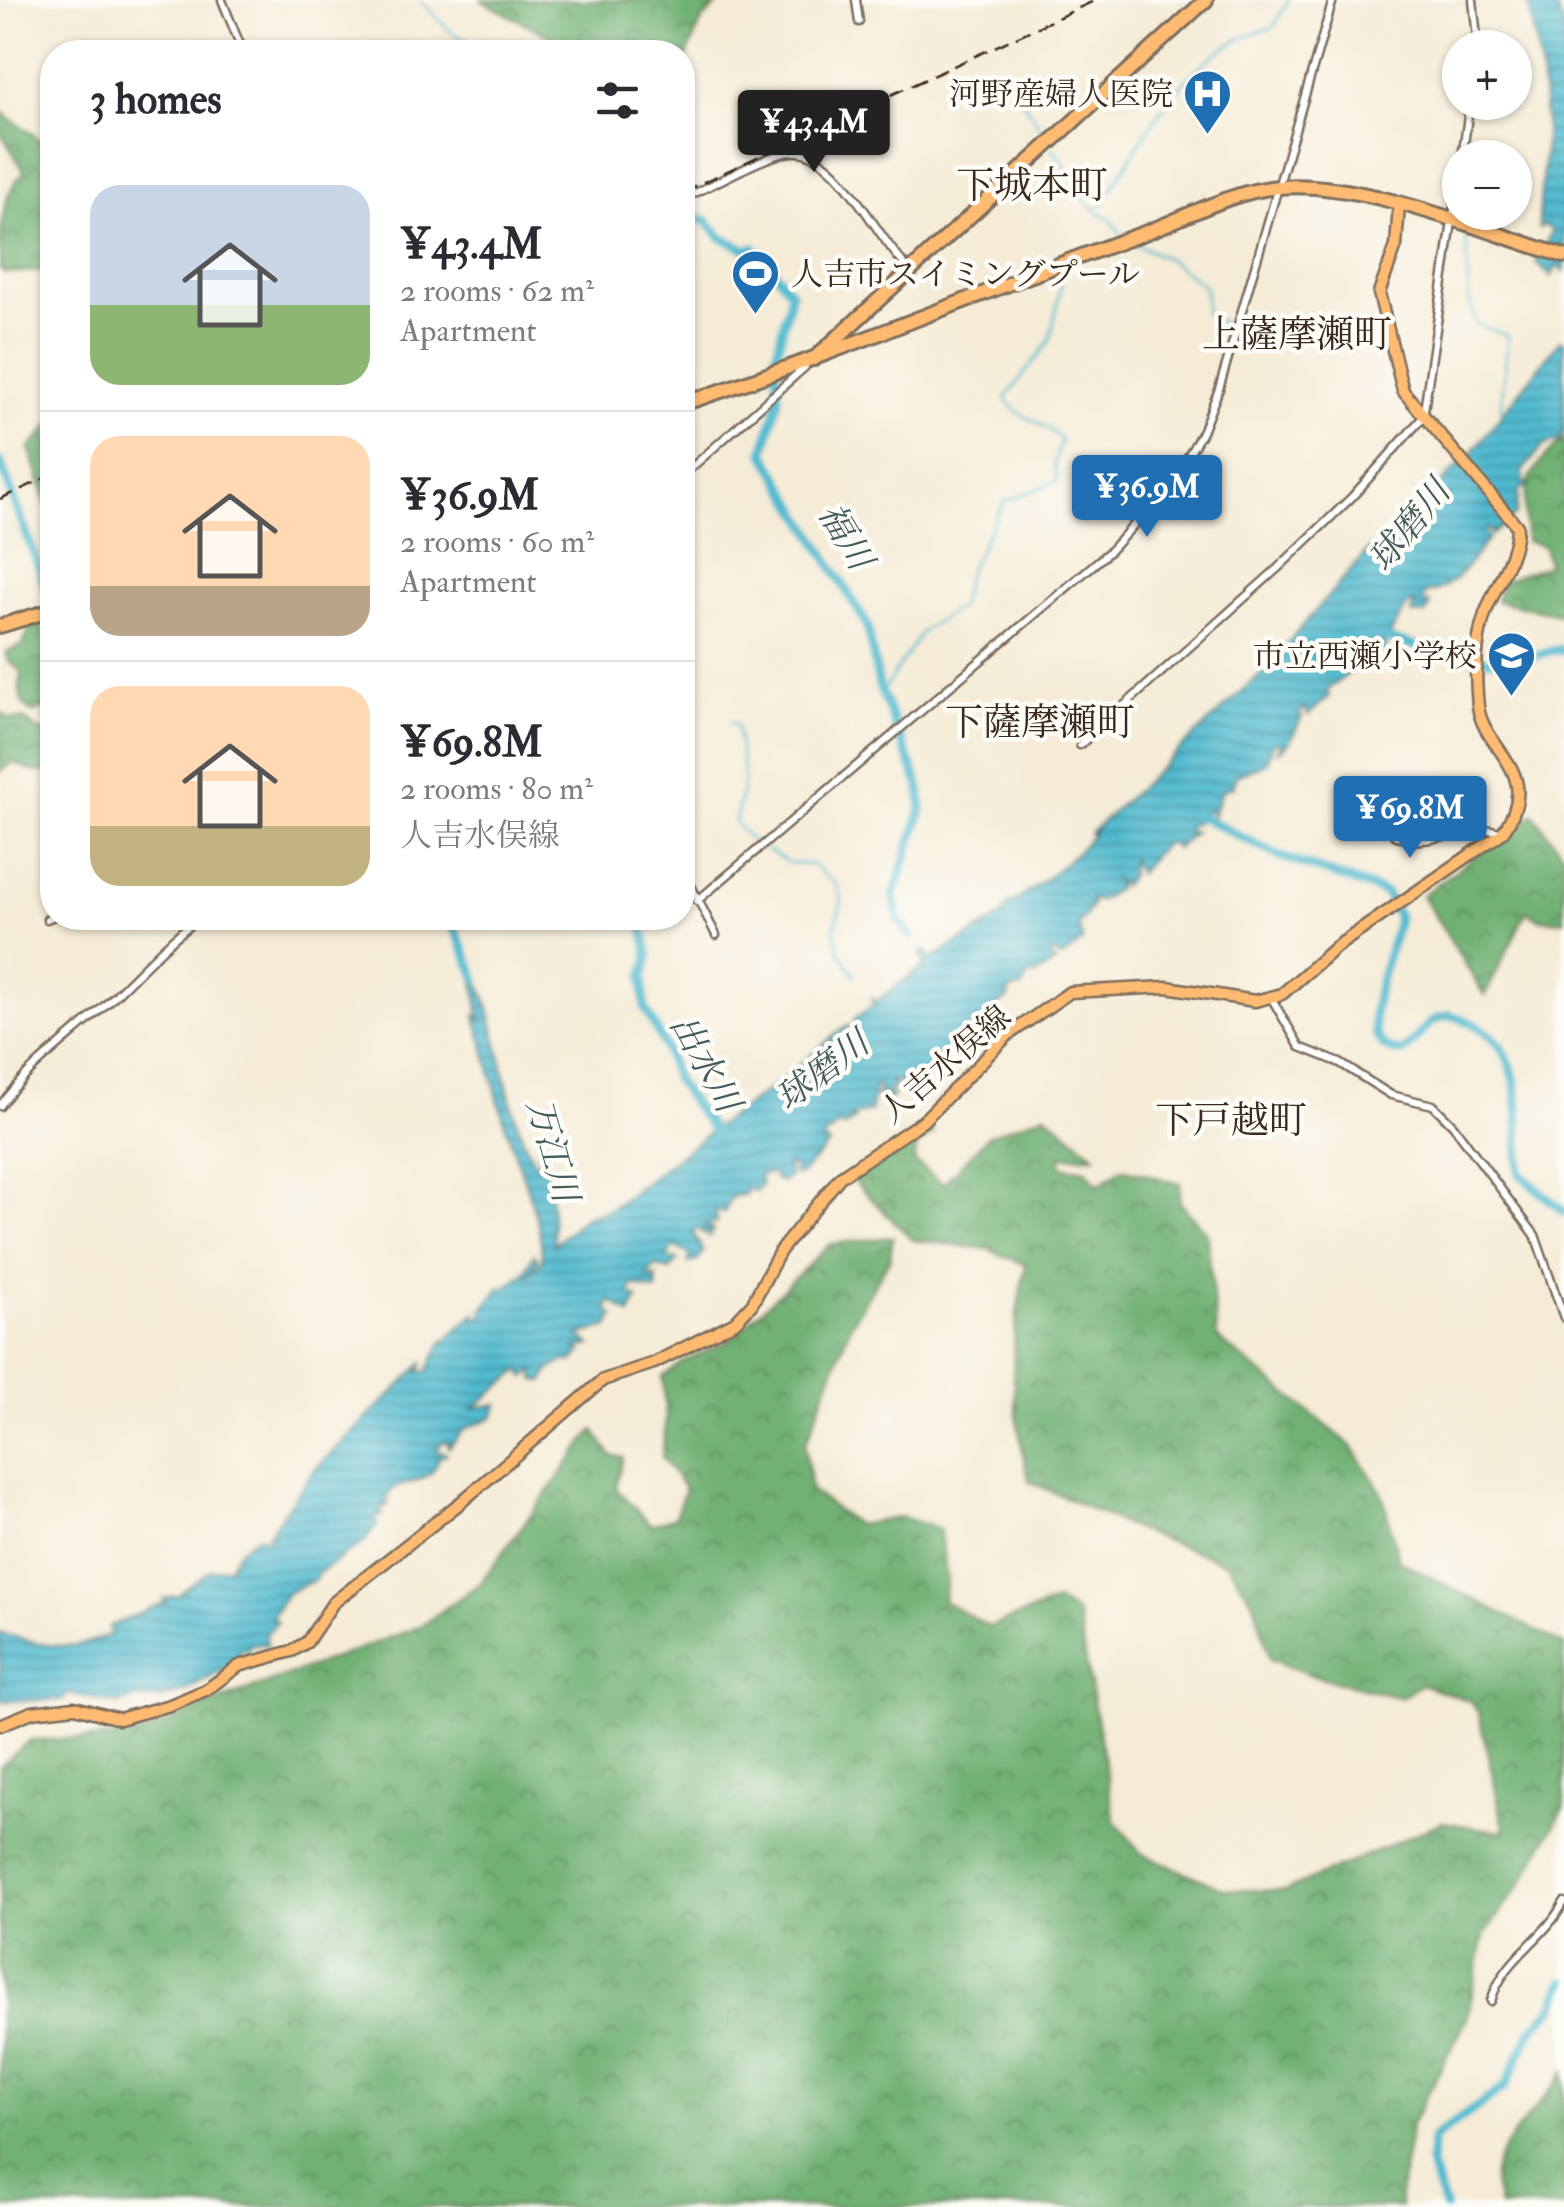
<!DOCTYPE html>
<html lang="en">
<head>
<meta charset="utf-8">
<style>
  :root { --surface:#fff; --page:#f7f7f7; --text:#2b2b33; --muted:#7c7c81; --line:#e1e1e2; --accent:#1f6fb2 }
  body { margin:0; font-family:"IM FELL Double Pica","Noto Serif JP",serif; background:var(--page); color:var(--text); height:100vh; display:flex; flex-direction:column; font-size:38px; white-space:nowrap }
  * { box-sizing:border-box; margin:0 }
  p { font-size:32px; color:var(--muted) }
  .icon { flex:none; width:55px; height:55px; fill:none; stroke:currentColor; stroke-width:2; stroke-linecap:round; stroke-linejoin:round }
  .map { position:relative; flex:1; overflow:hidden }
  .drawer { position:absolute; left:40px; top:40px; width:655px; height:890px; display:flex; flex-direction:column; background:var(--surface); border-radius:40px; box-shadow:0 2px 8px #0004 }
  .drawer>* { flex:none }
  .tools { position:absolute; left:1442px; top:30px; display:grid; gap:20px }
  .tools a { display:grid; place-items:center; width:90px; height:90px; border-radius:50%; background:var(--surface); box-shadow:0 2px 8px #0004; font-size:50px }
  .price { position:absolute; translate:-50% -85px; padding:0 22px; border-radius:10px; background:var(--accent); color:#fff; font-size:32px; line-height:65px; filter:drop-shadow(0 2px 5px #0008) }
  .price::after { content:''; position:absolute; left:50%; top:60px; width:30px; height:22px; margin-left:-15px; background:inherit; clip-path:polygon(0 0,100% 0,50% 100%) }
  .price.selected { background:#222; color:#fff }
  ul { padding:0; list-style:none }
  li { display:flex; align-items:center; gap:30px; height:250px; padding:0 50px }
  li+li { border-top:2px solid var(--line) }
  li span { display:grid; place-items:center; flex:none; width:280px; height:200px; border-radius:30px; color:#555 }
  li>.icon { margin-inline-start:auto }
  span .icon { width:120px; height:120px; fill:#fffc; stroke-width:1 }
  li b { font-size:42px }
  h2 { display:flex; justify-content:space-between; align-items:center; height:120px; padding:0 50px; font-size:42px }
  .map>svg:first-child { display:block }
  .forest { fill:url(#forest-crowns); stroke:#566e49; stroke-width:2.5 }
  .water { fill:url(#water-rules); stroke:#467276; stroke-width:2.5 }
  .lines { fill:none; stroke-linecap:round; stroke-linejoin:round }
  .stream { stroke:#51bacf; stroke-width:2.5 }
  .river { stroke:#51bacf; stroke-width:9 }
  .minor-casing { stroke:#7c6e5e; stroke-width:11 }
  .major-casing { stroke:#7c6e5e; stroke-width:15 }
  .highway-casing { stroke:#7c6e5e; stroke-width:18 }
  .minor { stroke:#fff; stroke-width:6 }
  .major { stroke:#ffbb71; stroke-width:10 }
  .highway { stroke:#ffbb71; stroke-width:12 }
  .rail { stroke:#3b2a1e; stroke-width:2.5; stroke-dasharray:15 8; stroke-linecap:butt }
  .labels { text-anchor:middle; stroke-width:9; stroke-linejoin:round; paint-order:stroke }
  .poi-label { font-size:32px; fill:#3b2a1e; stroke:#fdfcf7; text-anchor:end }
  .street-label { font-size:32px; fill:#3b2a1e; stroke:#fdfcf7 }
  .water-label { font-size:35px; font-style:italic; fill:#435c5c; stroke:#fdfcf7 }
  .quarter-label { font-size:38px; fill:#3b2a1e; stroke:#fdfcf7 }
</style>
</head>
<body>
<div class="map">
<svg width="1564" height="2207" viewBox="0 0 1564 2207">
  <defs>
    <pattern id="forest-crowns" width="20" height="18" patternUnits="userSpaceOnUse" patternTransform="scale(2.5)"><rect width="20" height="18" fill="#71b174"/><path d="M2 6a3 3 0 1 1 6 0M12 15a3 3 0 1 1 6 0" fill="none" stroke="#5e905f"/></pattern>
    <pattern id="water-rules" width="6" height="5" patternUnits="userSpaceOnUse" patternTransform="scale(2.5)"><rect width="6" height="5" fill="#51bacf"/><path d="M0 2.5h6" fill="none" stroke="#4497a7"/></pattern>
  </defs>
  <rect width="100%" height="100%" fill="#fdfcf7"/>
  <filter id="ink" filterUnits="userSpaceOnUse"><feTurbulence type="fractalNoise" baseFrequency=".01" numOctaves="2"/><feDisplacementMap in="SourceGraphic" scale="20" xChannelSelector="R" yChannelSelector="G"/><feConvolveMatrix kernelMatrix="1 2 1 2 8 2 1 2 1" color-interpolation-filters="sRGB"/></filter>
  <filter id="wash" filterUnits="userSpaceOnUse"><feTurbulence type="fractalNoise" baseFrequency=".0048" numOctaves="4" result="noise"/><feDisplacementMap in="SourceGraphic" scale="40" xChannelSelector="R" yChannelSelector="G"/><feGaussianBlur stdDeviation="2.25" result="paint"/><feColorMatrix in="noise" values="0 0 0 0 0 0 0 0 0 0 0 0 0 0 0 0 0 1.4 0 .05"/><feComposite in="paint" operator="in"/></filter>
  <g filter="url(#wash)">
    <rect width="100%" height="100%" fill="#f5ebd6"/>
    <g class="forest">
      <path d="M480 0H723L702 20 683 65 682 52H580Z"/>
      <path d="M0 109C12 124 33 130 43 144 63 174 53 230 52 264L42 271 4 273 0 269C0 233 0 193 25 172L0 132Z"/>
      <path d="M52 423V524L30 448Z"/>
      <path d="M1564 439V615L1496 601 1503 581 1548 565 1544 546 1526 541C1523 486 1522 477 1564 439Z"/>
      <path d="M40 624 52 655V723L43 708 33 713C16 704 20 688 21 671L8 660 6 652 23 645 30 627Z"/>
      <path d="M0 712 10 719H24L37 730 52 732V772L32 771 13 762 0 772Z"/>
      <path d="M1533 814 1564 855V921L1541 919 1526 912 1485 996 1422 895Z"/>
      <path d="M1046 1114 1096 1156H1061V1166L1086 1170 1098 1185 1122 1168 1180 1183V1202L1207 1234 1217 1338 1351 1445 1382 1493 1399 1561 1564 1645V1808L1523 1881 1484 1935 1467 2019 1411 2125 1399 2199 1401 2207H0V1767L30 1740 135 1737 210 1704 421 1626 480 1583 594 1430 612 1456 623 1457 616 1488 651 1525 675 1517 685 1489 662 1458 666 1417 663 1377 684 1361 729 1341 830 1244 893 1237 890 1258 850 1326 805 1445 811 1491 857 1525 902 1517 939 1529 947 1579 943 1601 989 1627 1057 1602 1077 1614 1115 1821 1142 1854 1224 1889 1285 1891 1442 1822 1505 1832 1479 1714 1471 1701 1421 1684 1401 1698 1308 1674 1270 1659 1254 1602 1227 1563 1132 1528 1029 1481C1011 1403 1007 1344 1026 1265L988 1249 913 1240 848 1176 927 1126 934 1133 917 1146 914 1161 943 1184 989 1135Z"/>
      <path d="M1564 2073V2207H1499C1498 2198 1493 2185 1494 2176 1496 2144 1546 2100 1564 2073Z"/>
    </g>
    <g class="water">
      <path d="M1528 0H1553L1564 27V272L1558 265 1551 277 1536 262 1552 231 1546 225 1539 228C1539 204 1542 183 1544 159 1549 106 1538 51 1528 0Z"/>
      <path d="M1560 340 1564 342V433L1559 440 1543 446 1522 472 1526 486 1519 490 1516 515 1492 534 1488 528 1484 531 1489 537C1474 557 1453 592 1427 592L1422 601 1430 604 1426 614H1412L1415 602 1406 607 1385 644 1386 650 1378 653 1381 637 1373 641 1367 657 1358 658 1362 663 1327 690 1329 697 1308 715 1304 708 1299 713 1302 717 1289 743 1277 753 1282 743H1273L1267 763 1236 775 1234 786 1222 790 1212 816 1210 810 1201 813V819L1188 827 1187 833 1194 832 1176 849 1168 842C1154 850 1149 863 1138 874L1131 858 1130 875 1123 886 1115 879 1118 888 1099 901 1090 899 1092 905 1078 926 1083 941 1062 958 1052 952 1050 960 1056 962 1035 976 1029 974 1022 988 1008 991 1009 998 996 1006 989 1021 973 1022 970 1030 949 1044V1050L939 1055 930 1074 907 1083 902 1078 903 1084 891 1080 896 1087 881 1095 894 1094 889 1100 877 1097 880 1087 875 1086 871 1111 852 1116 855 1120 845 1127 838 1125 822 1140 829 1144 801 1174 794 1176 793 1166 787 1163 789 1176 783 1182 774 1179 776 1174H759L761 1185 755 1191 745 1188 746 1194 731 1197 724 1213 715 1211 717 1222 704 1227 713 1230 709 1237 696 1228 693 1232 703 1252 698 1261 688 1263 690 1255 674 1246 667 1258 678 1260 670 1270 655 1266 647 1277H657L656 1291 633 1285 630 1294 638 1298 630 1314 611 1301 607 1309 614 1316 609 1327 579 1335 591 1345 576 1349 582 1352 572 1362 565 1361 550 1370 544 1381 535 1380V1370L525 1378 520 1370 474 1408 498 1404 493 1417 465 1429 449 1447V1442H442L436 1450 446 1454 438 1458C436 1480 410 1481 392 1489L384 1505 388 1504 379 1513 383 1515 375 1519 377 1525 364 1542 317 1574 315 1580 288 1592 272 1616 277 1622 266 1634 267 1645 250 1644 248 1651 239 1650 237 1662 188 1690 162 1699 135 1698 119 1704 68 1694 63 1700 0 1701V1633C46 1645 66 1655 111 1634L109 1627 166 1602 163 1599 178 1595 209 1571 229 1567 239 1550 258 1535 263 1539 272 1535 268 1534 314 1470 424 1362 419 1372 428 1371 441 1344 475 1313 474 1317H483L482 1310 501 1286 505 1288 524 1273 534 1254 538 1259 526 1277 542 1261C544 1225 518 1165 507 1130 496 1094 487 1055 475 1014L481 1020 470 961C505 1028 499 1100 535 1163L540 1161 539 1147C552 1175 551 1213 554 1245L584 1217 610 1209 711 1131 710 1125 713 1129 778 1083 843 1028 849 1026 845 1034 852 1032 855 1018 873 1005 872 999 875 1002 925 965 920 954 925 950 932 960C955 942 979 933 1003 915L1007 905C1026 897 1083 850 1094 832L1089 834 1259 676 1371 547 1372 556 1377 557 1410 535 1426 511 1430 495 1474 450Z"/>
    </g>
    <g class="lines">
      <g class="stream">
        <path d="M420 0 451 32 488 52"/>
        <path d="M1175 92C1202 61 1234 35 1272 28L1289 0"/>
        <path d="M1023 101 1046 137"/>
        <path d="M1053 148 1090 206 1110 219 1122 235"/>
        <path d="M1100 206C1126 170 1142 132 1172 98"/>
        <path d="M1466 231 1469 300 1476 324 1508 336 1501 410"/>
        <path d="M1135 244 1168 259 1205 287 1206 314 1233 329"/>
        <path d="M882 693 922 631 959 607 968 571 1004 502 1057 481 1054 463 1061 440C1046 421 1019 421 1006 398L1050 340 1062 281"/>
        <path d="M730 722 737 725 744 781 735 822 749 839 789 863 813 865 837 886 842 902 834 928 839 950 855 976"/>
      </g>
      <g class="river">
        <path d="M682 216 706 220 722 238 748 250 754 247 791 292 776 357 778 401 764 452 867 625 879 686 920 787 922 809 894 895 898 919 911 936"/>
        <path d="M0 461 52 604"/>
        <path d="M1376 636C1421 647 1466 661 1513 661 1533 661 1545 647 1564 651"/>
        <path d="M1194 813 1279 856 1386 893 1398 917C1394 952 1343 1049 1403 1052L1432 1021 1449 1015C1532 1035 1516 1110 1520 1174L1564 1212"/>
        <path d="M450 918 477 979"/>
        <path d="M641 918 649 957 643 977 645 1008 665 1047 676 1081 714 1132"/>
        <path d="M1445 2207 1430 2164 1433 2138 1505 2087 1532 2030 1554 2007 1564 1981"/>
      </g>
    </g>
  </g>
  <g filter="url(#ink)">
    <g class="lines">
      <defs>
        <g id="minor">
          <path d="M222 0 243 52"/>
          <path d="M856 0 859 22"/>
          <path d="M1473 0 1478 48"/>
          <path d="M1462 158 1470 102"/>
          <path d="M682 199C713 186 759 157 790 152 837 145 876 239 908 268"/>
          <path d="M682 476 805 367"/>
          <path d="M1080 745 1278 568 1352 497 1423 417 1460 168"/>
          <path d="M1397 822 1390 826 1394 835C1431 853 1465 818 1502 833"/>
          <path d="M682 868 716 935"/>
          <path d="M697 901 1111 550 1173 482 1202 432 1219 389 1333 0"/>
          <path d="M47 919 52 917"/>
          <path d="M1272 999 1300 1047 1340 1063 1391 1095 1433 1105 1453 1125 1535 1235 1564 1318"/>
          <path d="M0 1106C28 1067 66 1041 102 1008 136 977 161 946 199 918"/>
          <path d="M1491 2001C1504 1957 1544 1941 1564 1902"/>
        </g>
        <path id="major" d="M0 1725 32 1712 75 1707 119 1719 170 1705 206 1690 239 1666 292 1651 307 1642 333 1603 460 1503 603 1380 654 1363 735 1322 752 1304 780 1251 840 1177 923 1121 1008 1035 1070 992 1167 987 1255 1001 1282 994 1336 947 1502 833C1546 771 1483 751 1478 706 1475 677 1475 642 1485 614 1495 586 1517 556 1517 526L1403 391 1379 293 1396 246 1399 206"/>
        <g id="highway">
          <path d="M814 359 1206 0"/>
          <path d="M682 404C836 354 984 291 1136 236 1182 220 1230 191 1279 187 1363 180 1482 231 1564 256"/>
          <path d="M0 626 52 610"/>
        </g>
      </defs>
      <use href="#minor" class="minor-casing"/>
      <use href="#major" class="major-casing"/>
      <use href="#highway" class="highway-casing"/>
      <use href="#minor" class="minor"/>
      <use href="#major" class="major"/>
      <use href="#highway" class="highway"/>
      <g class="rail">
        <path d="M682 192 1096 0"/>
        <path d="M0 499 52 475"/>
      </g>
    </g>
  </g>
  <defs>
    <symbol id="hospital-pin" viewBox="-11 -11 22 30"><path d="M0 17L-7.5 6A9.5 9.5 0 1 1 7.5 6Z" fill="#1f6fb2" stroke="#fdfcf7"/><path d="M-5-5h3v3.5h4V-5h3V5h-3V1.5h-4V5h-3Z" fill="#fff"/></symbol>
    <symbol id="stadium-pin" viewBox="-11 -11 22 30"><path d="M0 17L-7.5 6A9.5 9.5 0 1 1 7.5 6Z" fill="#1f6fb2" stroke="#fdfcf7"/><path d="M0-5a6.5 5 0 1 0 0 10a6.5 5 0 1 0 0-10ZM-3.5-1.8h7v3.6h-7Z" fill="#fff"/></symbol>
    <symbol id="school-pin" viewBox="-11 -11 22 30"><path d="M0 17L-7.5 6A9.5 9.5 0 1 1 7.5 6Z" fill="#1f6fb2" stroke="#fdfcf7"/><path d="M0-5L7-2L0 1L-7-2ZM-4 1L0 2.5L4 1V4Q0 6-4 4Z" fill="#fff"/></symbol>
  </defs>
  <g fill-rule="evenodd">
    <use href="#hospital-pin" x="1180" y="66" width="55" height="75"/>
    <use href="#stadium-pin" x="728" y="246" width="55" height="75"/>
    <use href="#school-pin" x="1484" y="628" width="55" height="75"/>
  </g>
  <g class="labels">
    <g class="poi-label">
      <text x="1173" y="105">河野産婦人医院</text>
      <text x="791" y="285" text-anchor="start">人吉市スイミングプール</text>
      <text x="1477" y="667">市立西瀬小学校</text>
    </g>
    <g class="street-label">
      <text transform="translate(945 1064) rotate(-41)" y="11">人吉水俣線</text>
    </g>
    <g class="water-label">
      <text transform="translate(1409 525) rotate(-51)" y="12">球磨川</text>
      <text transform="translate(846 536) rotate(59)" y="12">福川</text>
      <text transform="translate(706 1063) rotate(61)" y="12">出水川</text>
      <text transform="translate(822 1070) rotate(-37)" y="12">球磨川</text>
      <text transform="translate(553 1150) rotate(74)" y="12">万江川</text>
    </g>
    <g class="quarter-label">
      <text x="1032" y="198">下城本町</text>
      <text x="1297" y="347">上薩摩瀬町</text>
      <text x="1040" y="735">下薩摩瀬町</text>
      <text x="1231" y="1133">下戸越町</text>
    </g>
  </g>
</svg>
<div class="tools">
<a>+</a>
<a>−</a>
</div>
<b class="price selected" style="left:814px;top:175px">¥43.4M</b>
<b class="price" style="left:1147px;top:540px">¥36.9M</b>
<b class="price" style="left:1410px;top:861px">¥69.8M</b>
<section class="drawer">
<h2>3 homes<svg class="icon" aria-label="filters" viewBox="0 0 24 24"><path d="M4 7h16M4 17h16"/><circle cx="9" cy="7" r="2"/><circle cx="15" cy="17" r="2"/></svg></h2>
<ul>
<li><span style="background:linear-gradient(#c9d6e8 60%,#8fb573 0)"><svg class="icon" aria-label="home" viewBox="0 0 24 24"><path d="M3 11l9-7 9 7M6 9v11h12V9"/></svg></span><div><b>¥43.4M</b><p>2 rooms · 62 m²</p><p>Apartment</p></div></li>
<li><span style="background:linear-gradient(#ffd9b3 75%,#b9a48a 0)"><svg class="icon" aria-label="home" viewBox="0 0 24 24"><path d="M3 11l9-7 9 7M6 9v11h12V9"/></svg></span><div><b>¥36.9M</b><p>2 rooms · 60 m²</p><p>Apartment</p></div></li>
<li><span style="background:linear-gradient(#ffd9b3 70%,#c2b280 0)"><svg class="icon" aria-label="home" viewBox="0 0 24 24"><path d="M3 11l9-7 9 7M6 9v11h12V9"/></svg></span><div><b>¥69.8M</b><p>2 rooms · 80 m²</p><p>人吉水俣線</p></div></li>
</ul>
</section>
</div>
</body>
</html>
